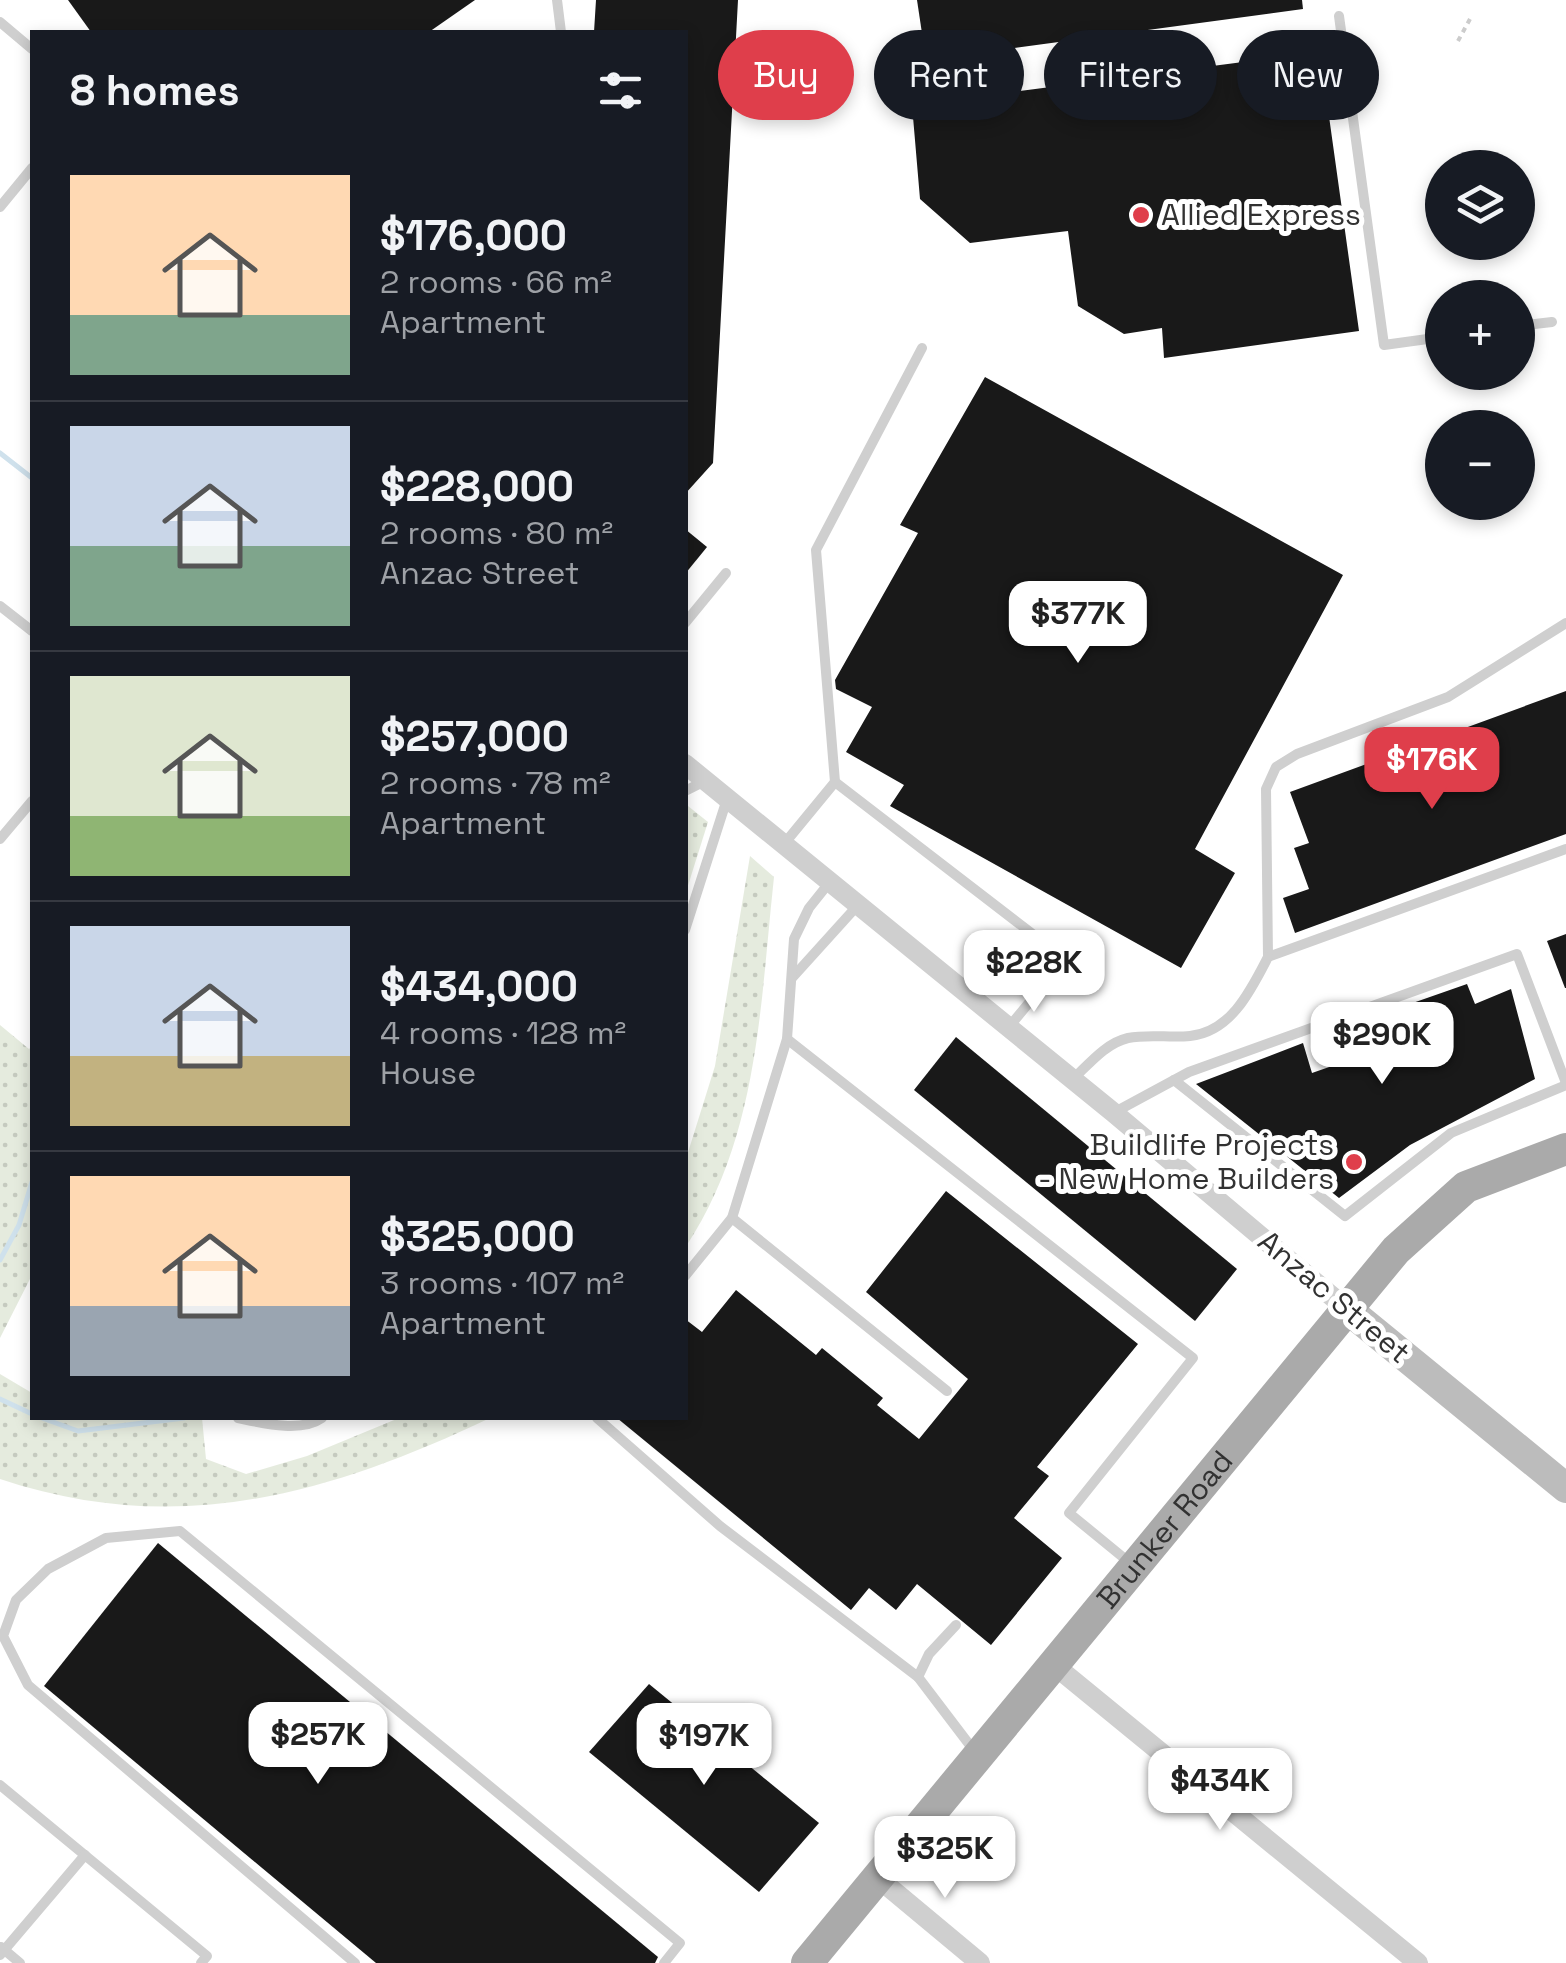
<!DOCTYPE html>
<html lang="en">
<head>
<meta charset="utf-8">
<style>
  :root { --surface:#171b24; --page:#242831; --text:#f1f3f6; --muted:#9ea1a6; --line:#363941; --accent:#df3e4b }
  body { margin:0; font-family:"Space Grotesk",sans-serif; background:var(--page); color:var(--text); height:100vh; display:flex; flex-direction:column; font-size:38px; white-space:nowrap }
  * { box-sizing:border-box; margin:0 }
  p { font-size:32px; color:var(--muted) }
  .icon { flex:none; width:55px; height:55px; fill:none; stroke:currentColor; stroke-width:2; stroke-linecap:round; stroke-linejoin:round }
  .map { position:relative; flex:1; overflow:hidden }
  .drawer { position:absolute; left:30px; top:30px; width:658px; height:1390px; display:flex; flex-direction:column; background:var(--surface); border-radius:0px; box-shadow:0 5px 15px #0003 }
  .drawer>* { flex:none }
  .guide { position:absolute; left:718px; top:30px; width:698px; height:90px; display:flex; gap:20px }
  .buttons { position:absolute; left:1425px; top:150px; display:grid; gap:20px }
  .buttons a { display:grid; place-items:center; width:110px; height:110px; border-radius:50%; background:var(--surface); box-shadow:0 5px 15px #0003; font-size:50px }
  .price { position:absolute; translate:-50% -85px; padding:0 22px; border-radius:20px; background:#fff; color:#222; font-size:32px; line-height:65px; filter:drop-shadow(0 2px 5px #0008) }
  .price::after { content:''; position:absolute; left:50%; top:60px; width:30px; height:22px; margin-left:-15px; background:inherit; clip-path:polygon(0 0,100% 0,50% 100%) }
  .price.on { background:var(--accent); color:#fff }
  ul { padding:0; list-style:none }
  li { display:flex; align-items:center; gap:30px; height:250px; padding:0 40px }
  li+li { border-top:2px solid var(--line) }
  li span { display:grid; place-items:center; flex:none; width:280px; height:200px; border-radius:0px; color:#555 }
  li>.icon { margin-inline-start:auto }
  span .icon { width:120px; height:120px; fill:#fffc; stroke-width:1 }
  li b { font-size:42px }
  h2 { display:flex; justify-content:space-between; align-items:center; height:120px; padding:0 40px; font-size:42px }
  .pill { padding:0 35px; border-radius:45px; background:var(--surface); box-shadow:0 5px 15px #0003; font-size:35px; line-height:90px }
  .pill.on { background:var(--accent); color:#fff }
  .map>svg:first-child { display:block }
  .green { fill:url(#green-dots) }
  .lines { fill:none; stroke-linecap:round; stroke-linejoin:round }
  .stream { stroke:#cfe1ec; stroke-width:5 }
  .building { fill:#191919 }
  .path { stroke:#ccc; stroke-width:4; stroke-dasharray:5 5; stroke-linecap:butt }
  .lane { stroke:#cfcfcf; stroke-width:10 }
  .street { stroke:#cfcfcf; stroke-width:20 }
  .secondary { stroke:#bcbcbc; stroke-width:30 }
  .primary { stroke:#aaa; stroke-width:32 }
  .poi-dot { fill:#df3e4b; stroke:#fff; stroke-width:4 }
  .labels { text-anchor:middle; stroke-width:10; stroke-linejoin:round; paint-order:stroke }
  .poi-label { font-size:30px; fill:#323232; stroke:#fff; text-anchor:start }
  .street-label { font-size:30px; fill:#323232; stroke:#fff }
</style>
</head>
<body>
<div class="map">
<svg width="1566" height="1963" viewBox="0 0 1566 1963">
  <defs>
    <pattern id="green-dots" width="8" height="8" patternUnits="userSpaceOnUse" patternTransform="scale(2.5)"><rect width="8" height="8" fill="#e5ebde"/><path d="M2 2h.1M6 6h.1" fill="none" stroke="#c5cabf" stroke-width="1.8" stroke-linecap="round"/></pattern>
  </defs>
  <rect width="100%" height="100%" fill="#fff"/>
  <g class="green">
    <path d="M688 806 708 822 685 895V810Z"/>
    <path d="M750 856 774 877C760 1005 759 1137 685 1248V1162L715 1066Z"/>
    <path d="M0 1025 29 1049 32 1046V1275L0 1338Z"/>
    <path d="M0 1374 32 1393V1418H202L206 1459 246 1474 307 1456 399 1418H490C328 1495 176 1538 0 1479Z"/>
  </g>
  <g class="lines">
    <g class="stream">
      <path d="M0 453 32 478"/>
      <path d="M0 1260 19 1225 32 1182"/>
      <path d="M0 1399 32 1414"/>
      <path d="M42 1418 78 1431 184 1418"/>
    </g>
  </g>
  <g class="building">
    <path d="M68 0H475L429 32H91Z"/>
    <path d="M596 0H738L713 463 685 494V32H594Z"/>
    <path d="M917 0H1302L1303 9 926 60Z"/>
    <path d="M1320 52 1359 331 1164 358 1162 328 1124 334 1078 306 1068 231 970 243 920 199 912 105Z"/>
    <path d="M985 377 1343 575 1195 849 1235 873 1181 968 890 806 904 785 846 752 872 707 836 689 835 680 918 533 900 525Z"/>
    <path d="M685 529 707 547 685 574Z"/>
    <path d="M1566 691V834L1295 933 1283 898 1309 889 1294 848 1309 843 1290 792Z"/>
    <path d="M1566 934V988H1565L1547 941Z"/>
    <path d="M1467 984 1475 1004 1511 989 1535 1079 1410 1145 1339 1198 1196 1084 1303 1043 1312 1073 1398 1043 1387 1012Z"/>
    <path d="M956 1037 1237 1269 1195 1321 914 1090Z"/>
    <path d="M946 1191 1138 1344 1037 1467 1049 1476 1014 1518 1062 1558 991 1645 917 1584 896 1610 869 1588 851 1610 617 1418H685V1319L702 1332 736 1290 816 1355 822 1348 883 1398 877 1405 919 1439 968 1379 866 1292Z"/>
    <path d="M158 1543 658 1957 655 1963H376L44 1686Z"/>
    <path d="M649 1684 819 1823 759 1892 589 1752Z"/>
  </g>
  <g class="lines">
    <path class="path" d="M1458 41 1470 19"/>
    <g class="lane">
      <path d="M557 0 561 32"/>
      <path d="M1339 16 1384 345 1442 337"/>
      <path d="M0 22 32 49"/>
      <path d="M0 207 32 168"/>
      <path d="M1518 326 1552 322"/>
      <path d="M0 606 32 631"/>
      <path d="M685 623 726 573"/>
      <path d="M1566 623 1448 697 1297 754 1276 767 1266 789 1268 957 1566 849"/>
      <path d="M835 782 816 550 922 348"/>
      <path d="M685 791 705 781"/>
      <path d="M0 839 32 801"/>
      <path d="M784 844 835 782 1065 959 1009 1027"/>
      <path d="M685 930 727 799"/>
      <path d="M792 978 858 905"/>
      <path d="M787 1039 1193 1358 1069 1513 1130 1563"/>
      <path d="M1073 1079C1089 1064 1106 1043 1128 1038 1148 1034 1170 1038 1190 1036 1231 1032 1251 990 1268 957"/>
      <path d="M1174 1080 1345 1216 1451 1133 1566 1085"/>
      <path d="M1115 1112 1189 1072 1517 954 1566 1083"/>
      <path d="M732 1218 947 1391"/>
      <path d="M685 1276 732 1218 787 1039 794 939 809 908 829 883"/>
      <path d="M238 1418C262 1423 301 1433 322 1418"/>
      <path d="M597 1418 720 1526 918 1677"/>
      <path d="M956 1625 929 1654 918 1677 975 1752"/>
      <path d="M0 1785 207 1956 201 1963"/>
      <path d="M1 1947 20 1963"/>
      <path d="M0 1955 85 1855"/>
      <path d="M355 1963 28 1685 3 1636 16 1600 48 1569 106 1538 180 1531 680 1943 664 1963"/>
    </g>
    <g class="street">
      <path d="M685 764 1114 1113 1347 1309"/>
      <path d="M1054 1665 1418 1963"/>
      <path d="M878 1878 980 1963"/>
    </g>
    <path class="secondary" d="M1347 1309 1566 1488"/>
    <path class="primary" id="s1" d="M807 1963 1396 1250 1466 1187 1566 1149"/>
  </g>
  <g class="poi-dot">
    <circle cx="1141" cy="215" r="10"/>
    <circle cx="1354" cy="1162" r="10"/>
  </g>
  <g class="labels">
    <g class="poi-label">
      <text x="1161" y="225">Allied Express</text>
      <text x="1334" y="1155" text-anchor="end">Buildlife Projects<tspan x="1334" dy="34">- New Home Builders</tspan></text>
    </g>
    <g class="street-label">
      <text transform="translate(1334 1297) rotate(40)" y="10">Anzac Street</text>
      <text dy="10" stroke="none"><textPath href="#s1" startOffset="562">Brunker Road</textPath></text>
    </g>
  </g>
</svg>
<div class="buttons">
<a><svg class="icon" aria-label="layers" viewBox="0 0 24 24"><path d="M12 4l9 5-9 5-9-5zM3 14l9 5 9-5"/></svg></a>
<a>+</a>
<a>−</a>
</div>
<b class="price" style="left:1078px;top:666px">$377K</b>
<b class="price on" style="left:1432px;top:812px">$176K</b>
<b class="price" style="left:1034px;top:1015px">$228K</b>
<b class="price" style="left:1382px;top:1087px">$290K</b>
<b class="price" style="left:318px;top:1787px">$257K</b>
<b class="price" style="left:704px;top:1788px">$197K</b>
<b class="price" style="left:1220px;top:1833px">$434K</b>
<b class="price" style="left:945px;top:1901px">$325K</b>
<div class="guide">
<a class="pill on">Buy</a>
<a class="pill">Rent</a>
<a class="pill">Filters</a>
<a class="pill">New</a>
</div>
<section class="drawer">
<h2>8 homes<svg class="icon" aria-label="filters" viewBox="0 0 24 24"><path d="M4 7h16M4 17h16"/><circle cx="9" cy="7" r="2"/><circle cx="15" cy="17" r="2"/></svg></h2>
<ul>
<li><span style="background:linear-gradient(#ffd9b3 70%,#7fa58c 0)"><svg class="icon" aria-label="home" viewBox="0 0 24 24"><path d="M3 11l9-7 9 7M6 9v11h12V9"/></svg></span><div><b>$176,000</b><p>2 rooms · 66 m²</p><p>Apartment</p></div></li>
<li><span style="background:linear-gradient(#c9d6e8 60%,#7fa58c 0)"><svg class="icon" aria-label="home" viewBox="0 0 24 24"><path d="M3 11l9-7 9 7M6 9v11h12V9"/></svg></span><div><b>$228,000</b><p>2 rooms · 80 m²</p><p>Anzac Street</p></div></li>
<li><span style="background:linear-gradient(#dfe7d0 70%,#8fb573 0)"><svg class="icon" aria-label="home" viewBox="0 0 24 24"><path d="M3 11l9-7 9 7M6 9v11h12V9"/></svg></span><div><b>$257,000</b><p>2 rooms · 78 m²</p><p>Apartment</p></div></li>
<li><span style="background:linear-gradient(#c9d6e8 65%,#c2b280 0)"><svg class="icon" aria-label="home" viewBox="0 0 24 24"><path d="M3 11l9-7 9 7M6 9v11h12V9"/></svg></span><div><b>$434,000</b><p>4 rooms · 128 m²</p><p>House</p></div></li>
<li><span style="background:linear-gradient(#ffd9b3 65%,#9aa5b1 0)"><svg class="icon" aria-label="home" viewBox="0 0 24 24"><path d="M3 11l9-7 9 7M6 9v11h12V9"/></svg></span><div><b>$325,000</b><p>3 rooms · 107 m²</p><p>Apartment</p></div></li>
</ul>
</section>
</div>
</body>
</html>
